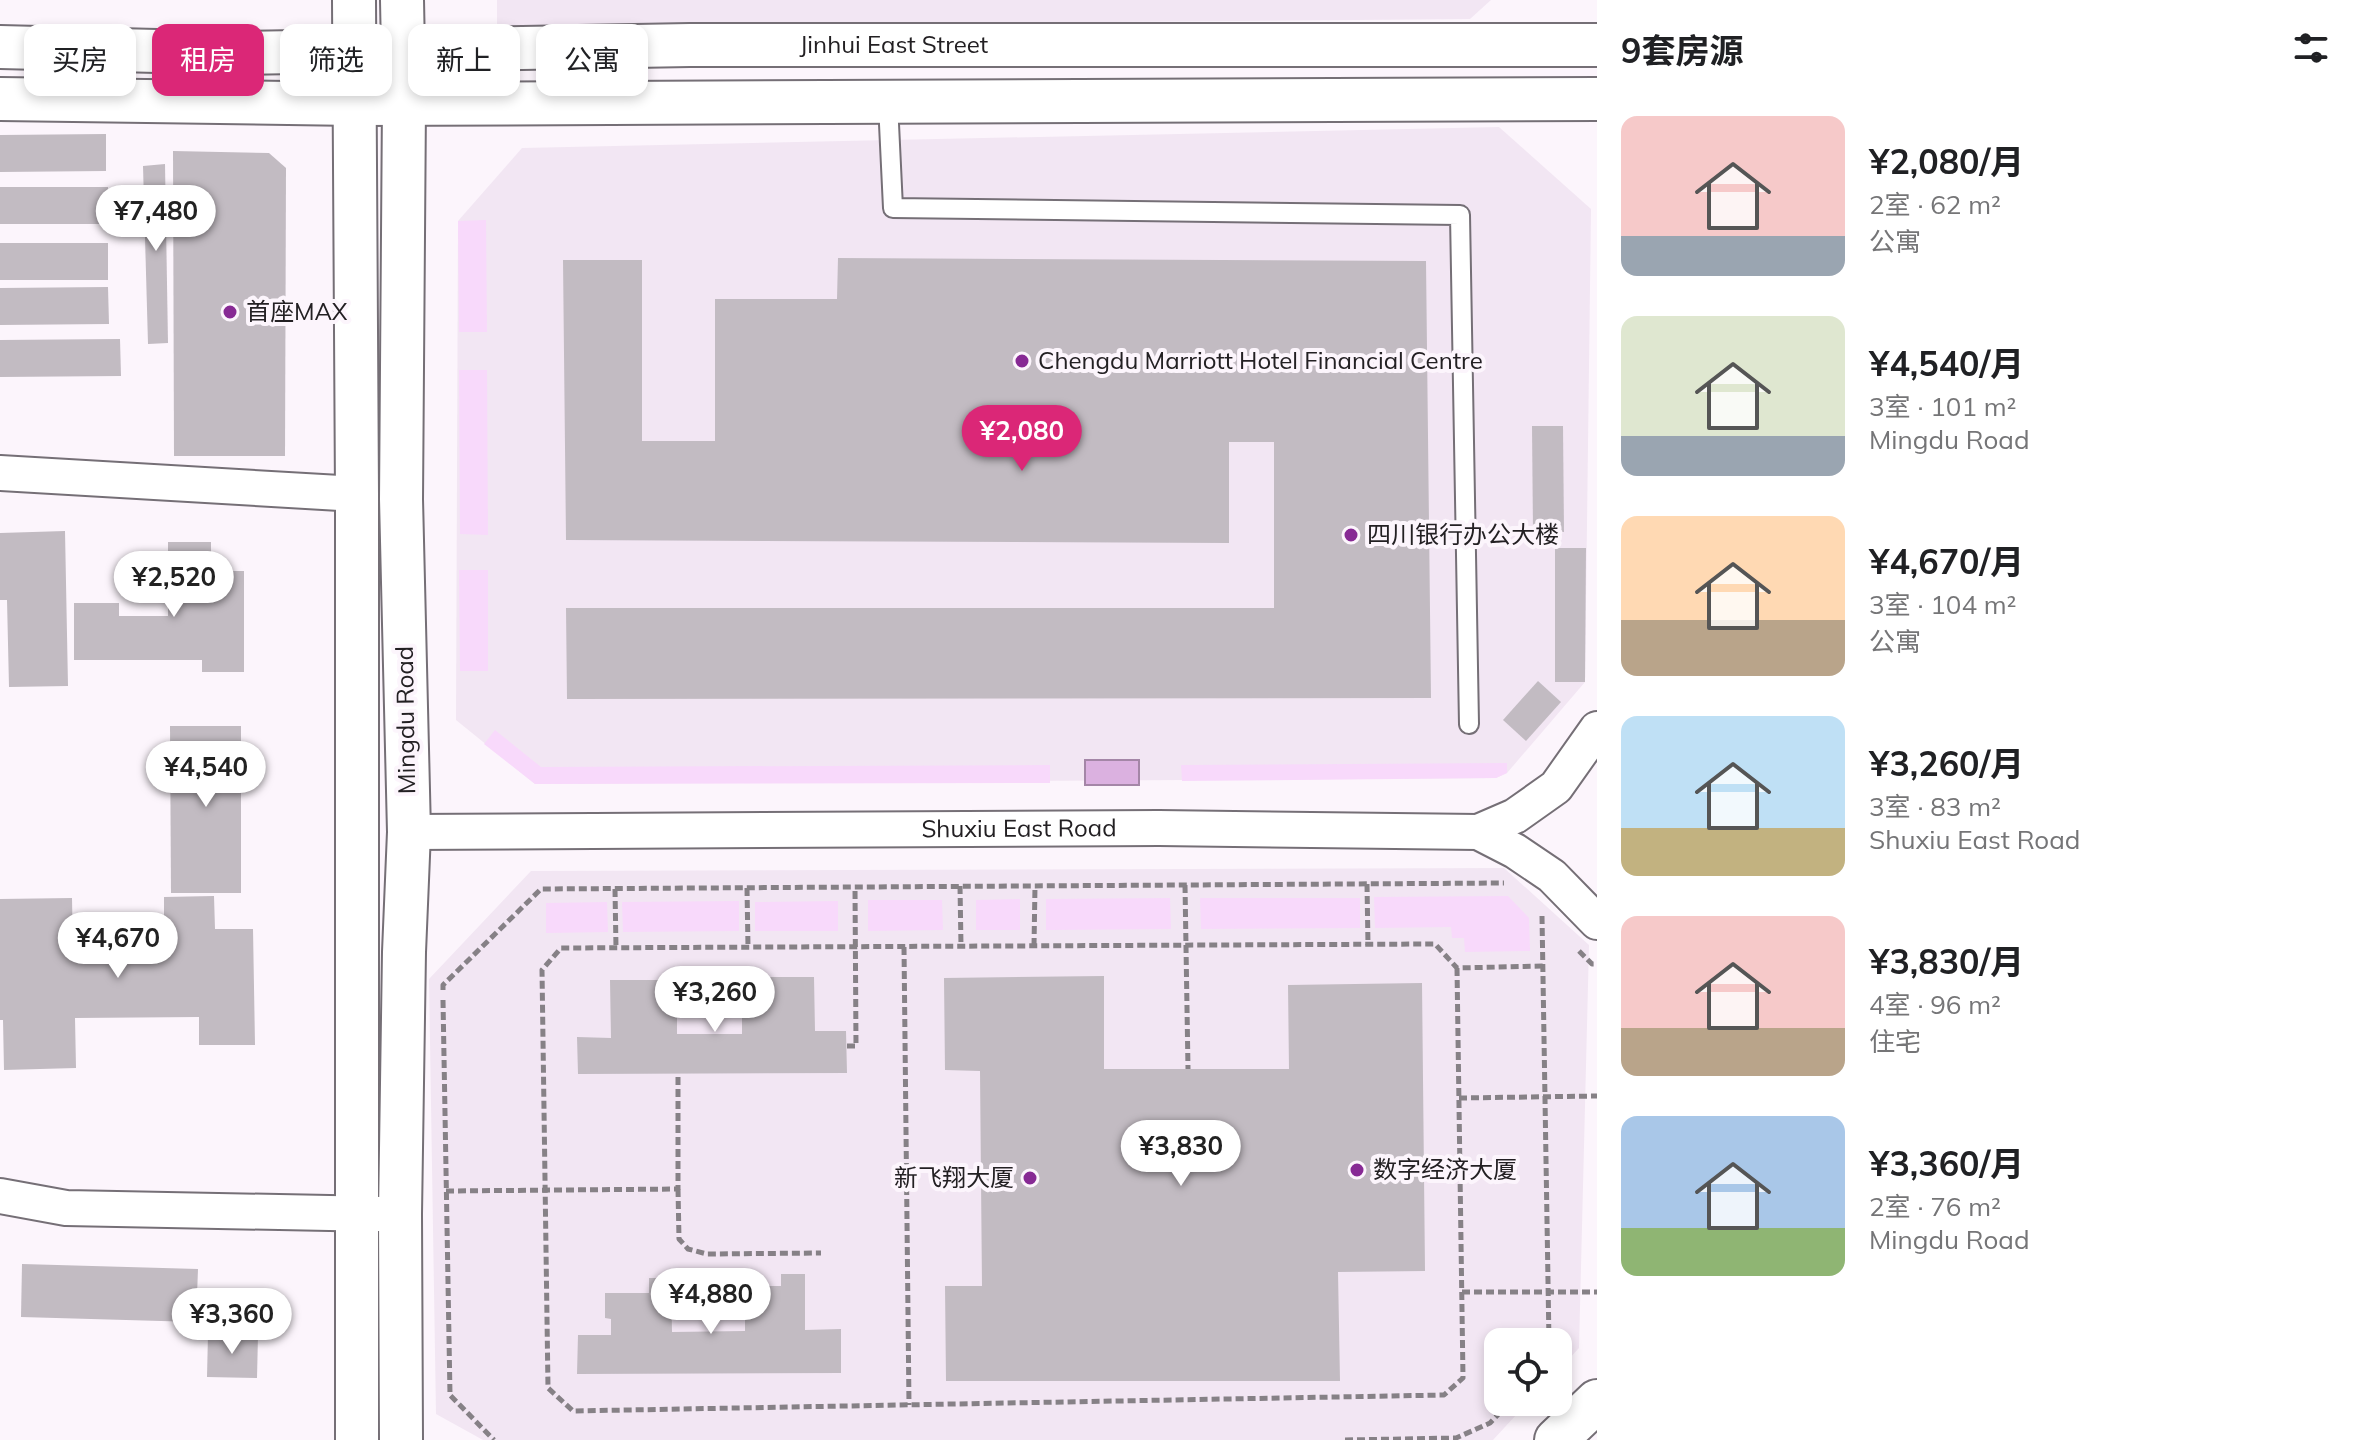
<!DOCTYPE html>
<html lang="zh">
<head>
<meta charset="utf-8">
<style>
  :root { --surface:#fff; --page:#f2f2f2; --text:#202124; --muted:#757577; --accent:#db2777 }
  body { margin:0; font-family:Mulish,"Noto Sans SC",sans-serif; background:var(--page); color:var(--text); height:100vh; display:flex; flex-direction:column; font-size:30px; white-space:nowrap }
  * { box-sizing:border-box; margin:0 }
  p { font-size:26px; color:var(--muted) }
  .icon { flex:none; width:44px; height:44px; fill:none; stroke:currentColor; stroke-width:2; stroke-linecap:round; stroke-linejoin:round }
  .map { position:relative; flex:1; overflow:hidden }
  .sheet { display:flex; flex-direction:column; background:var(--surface); width:760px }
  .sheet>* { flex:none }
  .guide { position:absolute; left:24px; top:24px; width:760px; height:72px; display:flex; gap:16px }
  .fabs { position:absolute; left:1484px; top:1328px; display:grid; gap:16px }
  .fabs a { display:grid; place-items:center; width:88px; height:88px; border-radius:16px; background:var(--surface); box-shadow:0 4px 12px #0003; font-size:40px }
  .price { position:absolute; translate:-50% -68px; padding:0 18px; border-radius:28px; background:#fff; color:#222; font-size:26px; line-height:52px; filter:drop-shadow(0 2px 4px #0008) }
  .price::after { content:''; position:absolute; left:50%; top:48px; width:24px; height:18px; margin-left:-12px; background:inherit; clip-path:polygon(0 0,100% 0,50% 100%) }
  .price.active { background:var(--accent); color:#fff }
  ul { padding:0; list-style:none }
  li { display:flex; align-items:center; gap:24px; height:200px; padding:0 24px }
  li span { display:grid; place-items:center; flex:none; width:224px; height:160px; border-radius:16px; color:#555 }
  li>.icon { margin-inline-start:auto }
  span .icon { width:96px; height:96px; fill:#fffc; stroke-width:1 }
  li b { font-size:34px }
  h2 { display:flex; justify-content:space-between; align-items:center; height:96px; padding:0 24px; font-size:34px }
  .pill { padding:0 28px; border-radius:16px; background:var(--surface); box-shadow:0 4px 12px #0003; font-size:28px; line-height:72px }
  .pill.active { background:var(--accent); color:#fff }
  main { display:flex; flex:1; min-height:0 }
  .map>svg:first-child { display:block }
  .built { fill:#f2e6f3 }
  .green { fill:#f8d9fb }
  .water { fill:#dbb1e0; stroke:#a486a7; stroke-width:2 }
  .building { fill:#c2bbc2 }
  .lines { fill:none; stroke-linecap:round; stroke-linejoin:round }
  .service-casing { stroke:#756f76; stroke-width:22 }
  .minor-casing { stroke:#756f76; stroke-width:38 }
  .tertiary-casing { stroke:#756f76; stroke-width:46 }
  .path { stroke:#868186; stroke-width:5; stroke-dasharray:8 4; stroke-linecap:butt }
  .service { stroke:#fff; stroke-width:18 }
  .minor { stroke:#fff; stroke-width:34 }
  .tertiary { stroke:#fff; stroke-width:42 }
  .poi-dot { fill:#872994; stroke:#fcf5fc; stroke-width:3 }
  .labels { text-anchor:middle; stroke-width:8; stroke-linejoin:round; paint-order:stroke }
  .street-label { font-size:24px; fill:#232023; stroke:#fcf5fc }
  .poi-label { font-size:24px; fill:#232023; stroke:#fcf5fc; text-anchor:start }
</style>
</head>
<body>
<main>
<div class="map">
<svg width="1597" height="1440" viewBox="0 0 1597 1440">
  <rect width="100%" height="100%" fill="#fcf5fc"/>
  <g class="built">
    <path d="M497 0H1491L1470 19 497 27Z"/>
    <path d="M1499 127 1591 209 1585 682 1507 773 1496 778 535 784 456 720 458 221 522 148Z"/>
    <path d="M1504 868 1589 945 1579 1348 1558 1371V1342H1498V1402H1528L1493 1440H483L436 1414 429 979 531 871Z"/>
  </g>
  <g class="green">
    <path d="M486 220 487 332H459L458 221Z"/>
    <path d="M459 370H487L488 535 460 534Z"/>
    <path d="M459 570H488V671H460Z"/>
    <path d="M495 730 541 767 1050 765V783L535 784 484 744Z"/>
    <path d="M1507 763V773L1496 778 1182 781 1181 765Z"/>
    <path d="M1508 896 1529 918 1530 951 1465 952 1464 938H1452L1451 927 1375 928 1374 897Z"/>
    <path d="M1170 898 1171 929 1046 930V899Z"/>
    <path d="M1200 898H1360V928L1201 929Z"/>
    <path d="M1020 899V930H976V900Z"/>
    <path d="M868 900H942L943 930 868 931Z"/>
    <path d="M739 901V931L623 932 622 902Z"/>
    <path d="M838 901V931H755V902Z"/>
    <path d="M607 902 608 932 546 933V903Z"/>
  </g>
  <rect class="water" x="1085" y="760" width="54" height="25"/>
  <g class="building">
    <path d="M106 134V171L0 172V135Z"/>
    <path d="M173 151 269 153 286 168 285 456H174Z"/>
    <path d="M165 164 168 343 148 344 143 166Z"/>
    <rect x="0" y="187" width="108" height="37"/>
    <rect x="0" y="243" width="108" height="37"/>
    <path d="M838 258 1426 261 1431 698 567 699 566 608H1274V442H1229V543L566 540 563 260H642V441H715V299H837Z"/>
    <path d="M108 287 109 324 0 325V288Z"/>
    <path d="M120 339 121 376 0 377V340Z"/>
    <path d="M1532 426H1563L1564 532H1533Z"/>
    <path d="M65 531 68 686 9 687 7 600H0V533Z"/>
    <path d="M168 542H211V571H244V672H202V660H74V603H119V616H168Z"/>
    <path d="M1555 548H1586L1585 682H1555Z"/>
    <path d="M1538 681 1561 702 1526 741 1503 720Z"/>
    <path d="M170 726H241V893H171Z"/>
    <path d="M214 896 215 929H253L255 1045H199V1017L75 1018 76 1068 4 1070 3 1020H0V899L72 898 73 953 164 952V897Z"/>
    <path d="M1104 976V1069H1289L1288 985 1422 983 1425 1271 1338 1272 1340 1381H946L945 1286H982L980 1071 945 1070 944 978Z"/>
    <path d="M742 977H814L815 1031H846L847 1073 578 1074 577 1037 611 1038 610 980H677V1034H742Z"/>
    <path d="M22 1264 198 1269 196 1322 21 1317Z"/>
    <path d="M781 1274H805V1330L841 1329V1373L577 1374 578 1335H611V1319L605 1318V1293H649V1278H671L672 1332 745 1331V1319H737V1286H781Z"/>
    <path d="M208 1334 258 1335 257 1378 207 1377Z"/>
  </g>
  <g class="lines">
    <defs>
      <path id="service" d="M888 103 893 208 1460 215 1469 724"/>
      <g id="minor">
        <path d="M0 473 357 494"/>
        <path id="s1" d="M409 832 1159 828 1478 832 1515 851 1552 876 1597 922"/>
        <path d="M1478 832 1515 816 1556 787 1597 729"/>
        <path d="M0 1196 66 1208 380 1214"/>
      </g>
      <g id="tertiary">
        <path d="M354 0 357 494V1440"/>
        <path id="s2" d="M0 47 235 53 690 45H1597"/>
        <path d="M0 99 356 104 1597 99"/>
        <path d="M401 1440 400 1214 404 952 409 832 401 499 404 103 402 0"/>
        <path d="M1556 1440 1597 1401"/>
      </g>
    </defs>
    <use href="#service" class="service-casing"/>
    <use href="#minor" class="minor-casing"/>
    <use href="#tertiary" class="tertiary-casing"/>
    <g class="path">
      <path d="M1367 884 1368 945"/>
      <path d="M1185 885 1188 1069"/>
      <path d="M960 886 961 946"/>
      <path d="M747 888 748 947"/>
      <path d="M615 889 616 948"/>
      <path d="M1542 916 1549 1342"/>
      <path d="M1034 946 1035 886"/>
      <path d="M904 947 909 1405"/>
      <path d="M1579 951 1592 964H1597"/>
      <path d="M1457 968 1463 1378 1444 1395 573 1411 548 1388 542 970 561 948 1435 944 1457 968 1543 966"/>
      <path d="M443 990V985L541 889 1504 883"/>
      <path d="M443 1000 450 1395 494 1440"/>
      <path d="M847 1046H856L855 887"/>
      <path d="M1459 1098 1597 1096"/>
      <path d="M678 1189 679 1239 688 1249 707 1254 821 1253"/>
      <path d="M446 1191 678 1189V1074"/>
      <path d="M1462 1292H1597"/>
      <path d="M1345 1440 1456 1438 1490 1423 1510 1402"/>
    </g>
    <use href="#service" class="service"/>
    <use href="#minor" class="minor"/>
    <use href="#tertiary" class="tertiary"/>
  </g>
  <g class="poi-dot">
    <circle cx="230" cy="312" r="8"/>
    <circle cx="1022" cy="361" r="8"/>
    <circle cx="1351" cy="535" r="8"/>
    <circle cx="1357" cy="1170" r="8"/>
    <circle cx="1030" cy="1178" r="8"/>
  </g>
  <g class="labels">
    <g class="street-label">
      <text dy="8" stroke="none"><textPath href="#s2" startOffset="894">Jinhui East Street</textPath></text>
      <text transform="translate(406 720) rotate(-91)" y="8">Mingdu Road</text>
      <text dy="8" stroke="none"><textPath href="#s1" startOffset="610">Shuxiu East Road</textPath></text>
    </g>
    <g class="poi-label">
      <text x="246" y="320">首座MAX</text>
      <text x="1038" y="369">Chengdu Marriott Hotel Financial Centre</text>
      <text x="1367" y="543">四川银行办公大楼</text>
      <text x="1373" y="1178">数字经济大厦</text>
      <text x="1014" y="1186" text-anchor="end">新飞翔大厦</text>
    </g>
  </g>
</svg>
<div class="fabs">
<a><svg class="icon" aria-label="locate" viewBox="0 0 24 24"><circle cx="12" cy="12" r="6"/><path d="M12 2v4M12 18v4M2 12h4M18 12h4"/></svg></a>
</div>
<b class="price" style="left:156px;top:253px">¥7,480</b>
<b class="price active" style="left:1022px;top:473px">¥2,080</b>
<b class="price" style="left:174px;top:619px">¥2,520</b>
<b class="price" style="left:206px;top:809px">¥4,540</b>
<b class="price" style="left:118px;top:980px">¥4,670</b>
<b class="price" style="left:715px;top:1034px">¥3,260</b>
<b class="price" style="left:1181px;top:1188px">¥3,830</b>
<b class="price" style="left:711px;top:1336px">¥4,880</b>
<b class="price" style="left:232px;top:1356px">¥3,360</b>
<div class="guide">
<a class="pill">买房</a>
<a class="pill active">租房</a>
<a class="pill">筛选</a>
<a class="pill">新上</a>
<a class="pill">公寓</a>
</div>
</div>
<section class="sheet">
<h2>9套房源<svg class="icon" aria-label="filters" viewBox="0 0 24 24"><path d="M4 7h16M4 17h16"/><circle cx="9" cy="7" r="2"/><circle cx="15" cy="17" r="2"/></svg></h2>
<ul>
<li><span style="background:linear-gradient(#f6c9c9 75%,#9aa5b1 0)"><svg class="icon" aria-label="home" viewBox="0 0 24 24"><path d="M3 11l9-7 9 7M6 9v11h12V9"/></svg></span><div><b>¥2,080/月</b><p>2室 · 62 m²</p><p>公寓</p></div></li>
<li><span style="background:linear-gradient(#dfe7d0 75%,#9aa5b1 0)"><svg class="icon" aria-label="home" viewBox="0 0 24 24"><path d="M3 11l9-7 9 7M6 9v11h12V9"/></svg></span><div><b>¥4,540/月</b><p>3室 · 101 m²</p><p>Mingdu Road</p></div></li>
<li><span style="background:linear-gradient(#ffd9b3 65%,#b9a48a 0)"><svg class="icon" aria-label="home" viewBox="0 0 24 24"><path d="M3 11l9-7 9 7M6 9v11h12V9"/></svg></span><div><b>¥4,670/月</b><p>3室 · 104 m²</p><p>公寓</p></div></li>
<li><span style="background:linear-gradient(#bfe0f5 70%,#c2b280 0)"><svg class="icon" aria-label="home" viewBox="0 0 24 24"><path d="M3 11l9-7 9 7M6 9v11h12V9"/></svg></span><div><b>¥3,260/月</b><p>3室 · 83 m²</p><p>Shuxiu East Road</p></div></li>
<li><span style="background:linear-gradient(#f6c9c9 70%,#b9a48a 0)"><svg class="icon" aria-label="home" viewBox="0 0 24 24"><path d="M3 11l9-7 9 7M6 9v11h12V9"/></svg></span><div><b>¥3,830/月</b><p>4室 · 96 m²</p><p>住宅</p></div></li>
<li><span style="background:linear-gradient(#a9c7e8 70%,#8fb573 0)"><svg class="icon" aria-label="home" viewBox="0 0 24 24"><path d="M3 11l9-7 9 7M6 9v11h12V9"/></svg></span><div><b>¥3,360/月</b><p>2室 · 76 m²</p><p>Mingdu Road</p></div></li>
</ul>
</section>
</main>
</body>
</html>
